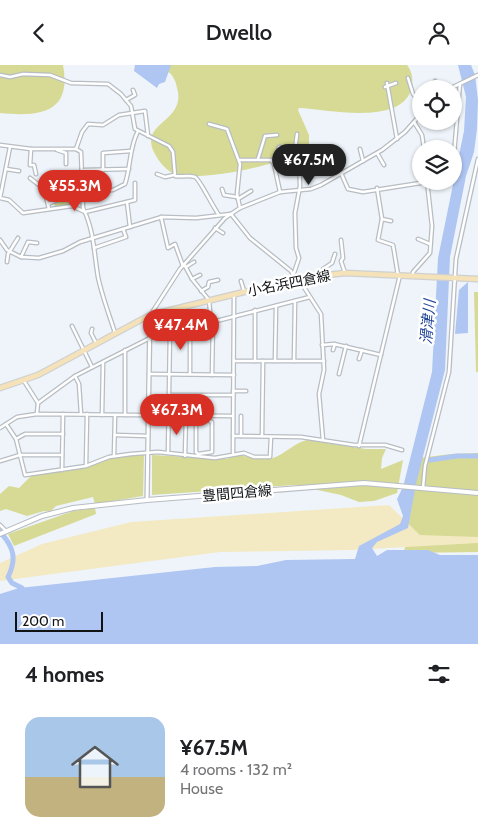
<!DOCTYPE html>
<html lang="en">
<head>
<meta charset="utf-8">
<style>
  :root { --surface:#fff; --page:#f6f6f6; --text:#202124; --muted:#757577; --accent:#d93025 }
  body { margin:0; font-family:Cabin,"Noto Sans JP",sans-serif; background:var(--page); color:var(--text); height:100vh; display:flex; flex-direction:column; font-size:19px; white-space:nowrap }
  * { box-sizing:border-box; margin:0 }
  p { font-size:16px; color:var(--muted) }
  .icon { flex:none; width:28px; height:28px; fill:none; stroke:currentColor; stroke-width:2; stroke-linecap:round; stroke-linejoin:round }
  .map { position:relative; height:579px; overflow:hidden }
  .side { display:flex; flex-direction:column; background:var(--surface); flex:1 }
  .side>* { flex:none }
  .tools { position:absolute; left:412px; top:15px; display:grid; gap:10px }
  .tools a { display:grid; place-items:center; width:50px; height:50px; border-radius:50%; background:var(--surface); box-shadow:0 1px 4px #0004; font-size:25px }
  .scale { position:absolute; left:15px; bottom:12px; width:88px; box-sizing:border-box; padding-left:5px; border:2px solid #101214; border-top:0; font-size:14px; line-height:18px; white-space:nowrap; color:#101214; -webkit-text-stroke:4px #fff; paint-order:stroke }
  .price { position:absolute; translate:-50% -42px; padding:0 11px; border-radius:18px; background:var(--accent); color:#fff; font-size:16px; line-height:32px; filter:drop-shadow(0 1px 2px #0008) }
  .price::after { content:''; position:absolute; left:50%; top:30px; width:15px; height:11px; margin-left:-8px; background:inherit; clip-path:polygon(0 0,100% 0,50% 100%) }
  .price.current { background:#222; color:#fff }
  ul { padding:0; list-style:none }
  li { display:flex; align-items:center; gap:15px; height:125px; padding:0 25px }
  li span { display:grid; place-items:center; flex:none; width:140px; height:100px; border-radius:15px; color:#555 }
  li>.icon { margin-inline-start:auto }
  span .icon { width:60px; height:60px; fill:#fffc; stroke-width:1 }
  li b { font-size:21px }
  h2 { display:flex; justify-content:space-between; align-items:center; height:60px; padding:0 25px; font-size:21px }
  header { display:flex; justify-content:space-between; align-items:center; height:65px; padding:0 25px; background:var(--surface); font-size:22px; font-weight:600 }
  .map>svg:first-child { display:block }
  .green { fill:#d6da94 }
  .sand { fill:#f3eac4 }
  .water { fill:#afc5f2 }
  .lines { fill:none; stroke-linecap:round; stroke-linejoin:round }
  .river { stroke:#afc5f2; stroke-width:5 }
  .minor-casing { stroke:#b7bdc2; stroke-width:5 }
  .tertiary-casing { stroke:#b7bdc2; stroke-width:5.5 }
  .secondary-casing { stroke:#b7bdc2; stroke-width:6 }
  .primary-casing { stroke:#cfd0d0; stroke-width:7 }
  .minor { stroke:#fff; stroke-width:2.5 }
  .tertiary { stroke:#fff; stroke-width:3 }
  .secondary { stroke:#fff; stroke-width:4 }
  .primary { stroke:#f5e2b8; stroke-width:4.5 }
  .labels { text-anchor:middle; stroke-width:5; stroke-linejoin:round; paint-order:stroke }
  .street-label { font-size:14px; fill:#101214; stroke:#fff }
  .water-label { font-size:15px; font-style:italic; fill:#24479a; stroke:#fff }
</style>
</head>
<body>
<header><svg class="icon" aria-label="back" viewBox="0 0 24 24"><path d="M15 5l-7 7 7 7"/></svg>Dwello<svg class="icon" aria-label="person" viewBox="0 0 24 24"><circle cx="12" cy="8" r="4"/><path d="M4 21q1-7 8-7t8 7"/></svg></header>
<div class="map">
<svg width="478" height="579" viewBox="0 0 478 579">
  <rect width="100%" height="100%" fill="#eef4fa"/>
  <g class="green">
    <path d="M0 0H63C72 48 40 52 0 48Z"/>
    <path d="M147 0H407C412 6 413 14 412 22 403 62 327 44 299 43L298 45 309 70V80C292 99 198 118 174 109 166 105 159 97 155 89 141 64 168 59 176 42 179 36 179 29 177 23 174 5 163 3 147 0Z"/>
    <path d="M59 124 70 130 78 129 79 138 55 142 54 137 58 136Z"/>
    <path d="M474 227H478V307H476Z"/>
    <path d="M307 375 366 384H386L382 393 381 404 403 395 397 428 374 436 359 437 341 430 294 420 152 430V390L227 394C243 385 257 398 273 393 285 389 294 378 307 375Z"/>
    <path d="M478 388V487L404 488 419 393 451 389Z"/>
    <path d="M144 390 143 431 95 439 93 432 56 441 50 447 44 446 27 451 6 444 0 446V429L9 421 19 423 31 411 86 403 115 392Z"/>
    <path d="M95 443 96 449 14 481 8 469 73 446Z"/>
  </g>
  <path class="sand" d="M389 440 420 470 478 472V478L352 485 220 487 0 516V498L42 479 131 457Z"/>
  <g class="water">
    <path d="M135 0H171L165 17 159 19 157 23 134 6Z"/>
    <path d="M458 0H471L475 10 478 35 477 64 474 87 466 111 450 192 445 305 416 419 408 463 377 477 372 483 377 491 387 485H428L440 490H478V579H0V529L19 523 215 502 257 501 286 495 355 494 359 481 400 459 403 451 397 434 403 422 432 307 438 193 464 66 466 32Z"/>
    <path d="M468 217V268L455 269 459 225Z"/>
  </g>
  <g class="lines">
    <g class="river">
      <path d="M430 395 457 391H478"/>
      <path d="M0 467C14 482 17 494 8 512L12 518 22 523"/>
    </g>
    <defs>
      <g id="minor">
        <path d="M0 10 10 12 23 9 50 10 71 18 108 19 121 29 131 41 135 64 169 81 173 87 175 111C181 112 189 110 195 112 199 113 214 144 219 150"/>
        <path d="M408 13 413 29 421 37"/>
        <path d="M435 16 442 24"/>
        <path d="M387 18 397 74"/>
        <path d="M385 22 396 18"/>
        <path d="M449 24 478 10"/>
        <path d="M126 35 135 30 133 25"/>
        <path d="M414 57 422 70 424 84"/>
        <path d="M209 59 227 64 240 99 237 129 240 143"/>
        <path d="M0 80 31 84H76L81 87 83 143C94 165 94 188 98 212 102 231 109 249 115 268"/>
        <path d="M10 82 0 133 9 135 23 148 72 141 85 147 135 135V118"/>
        <path d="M31 84 30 100H34L36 109"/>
        <path d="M76 84 82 67 88 59 103 60 119 50 145 46 148 71"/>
        <path d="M360 84 363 96"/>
        <path d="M57 85 66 88V99"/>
        <path d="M295 85 297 69"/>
        <path d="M377 88 384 100"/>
        <path d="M454 89 460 19"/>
        <path d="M258 94 265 71 277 70"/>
        <path d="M239 95H271L274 99 280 127"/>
        <path d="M274 99 279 82 294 84 299 91 300 121 295 148 296 183 299 193 294 208"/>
        <path d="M299 103 313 102 325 96"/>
        <path d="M6 104 19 106"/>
        <path d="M103 105V88L131 86"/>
        <path d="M80 107 84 105 129 104"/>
        <path d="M341 108 348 124 363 127 427 117"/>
        <path d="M157 109 165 112 174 110"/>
        <path d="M30 113 44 124 49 144"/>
        <path d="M377 123 382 154 378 175 393 180 398 210"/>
        <path d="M222 124 224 130 237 132"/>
        <path d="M82 127 113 125 125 119C131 101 129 83 138 66"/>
        <path d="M238 134 251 126"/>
        <path d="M127 137 130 162"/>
        <path d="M48 139 57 135"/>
        <path d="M161 152 168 183 175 179 183 201"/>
        <path d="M382 154 391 156"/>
        <path d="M215 163 223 168"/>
        <path d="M418 174 430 179"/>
        <path d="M0 175 7 185 21 192 39 193 63 186 80 177 162 152 196 153 231 149 250 173 291 206 296 215"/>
        <path d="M341 175 343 193 341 196 345 208"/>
        <path d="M94 183 126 172 123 164"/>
        <path d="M21 192 28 177 37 178"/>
        <path d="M7 197 8 189 18 173"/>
        <path d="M184 199 192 214 209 235 211 257"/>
        <path d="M186 202 194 197"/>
        <path d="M322 210 323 204 332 198 335 189"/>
        <path d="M413 211V207L430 188 432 161 427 116"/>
        <path d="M192 214 200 210"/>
        <path d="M241 216 244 226"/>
        <path d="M300 216 321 249 324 305 319 329 323 375"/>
        <path d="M201 226 208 222 209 217 218 215"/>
        <path d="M151 249 180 204 225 153 240 143 280 127 311 124 321 120 382 85 405 67 421 49"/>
        <path d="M72 261 92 302"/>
        <path d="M92 264 91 268 96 278"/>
        <path d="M322 280 334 279 381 290"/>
        <path d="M333 285 335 279"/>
        <path d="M359 294 362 285"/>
        <path d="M234 296H324"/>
        <path d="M255 296V245"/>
        <path d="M275 296 276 241"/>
        <path d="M294 296 295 236"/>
        <path d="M149 309 234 310"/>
        <path d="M190 309V262"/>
        <path d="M339 309 346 281"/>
        <path d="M212 310 213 256"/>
        <path d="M75 311 79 319 81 349"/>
        <path d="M24 316 38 338 37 348"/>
        <path d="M233 326H246"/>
        <path d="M169 330H233"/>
        <path d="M38 338 75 311 150 273 310 232"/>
        <path d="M102 350 103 297"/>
        <path d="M125 350V285"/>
        <path d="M205 354 212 357V387L198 389 196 387V356L205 354V351"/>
        <path d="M6 359 16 374 25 410 86 401 109 392 131 389 158 387 215 393 244 388 254 392H270L271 372"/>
        <path d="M0 363 17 352 37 349 233 351"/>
        <path d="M115 370 148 371"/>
        <path d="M233 371 301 372 354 380H385L402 385"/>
        <path d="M241 371V351"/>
        <path d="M262 371 263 296"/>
        <path d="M16 374 25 369H63"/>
        <path d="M359 381 400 210"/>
        <path d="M168 388 170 267"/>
        <path d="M233 388 234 229"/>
        <path d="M114 391 115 350"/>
        <path d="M185 391 186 351"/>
        <path d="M0 396 20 390H62"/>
        <path d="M86 400 87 349"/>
        <path d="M62 405 63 349"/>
        <path d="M423 423 425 401 449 307 456 194 478 94"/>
        <path d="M0 460 6 466"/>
      </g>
      <path id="tertiary" d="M147 435 150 250"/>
      <path id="secondary" d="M0 469 42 451 73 443 147 435 364 418 478 428"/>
      <path id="primary" d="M0 323 38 310 150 250 244 227 318 211 345 208 478 214"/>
    </defs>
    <use href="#minor" class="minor-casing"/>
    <use href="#tertiary" class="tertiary-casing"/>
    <use href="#secondary" class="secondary-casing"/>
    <use href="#primary" class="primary-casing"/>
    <use href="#minor" class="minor"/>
    <use href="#tertiary" class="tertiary"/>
    <use href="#secondary" class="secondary"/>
    <use href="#primary" class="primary"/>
  </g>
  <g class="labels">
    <g class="street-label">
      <text transform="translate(289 218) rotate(-11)" y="5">小名浜四倉線</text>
      <text transform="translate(237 428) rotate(-5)" y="5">豊間四倉線</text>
    </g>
    <g class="water-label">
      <text transform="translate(428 257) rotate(-85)" y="5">滑津川</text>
    </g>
  </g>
</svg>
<div class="tools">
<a><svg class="icon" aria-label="locate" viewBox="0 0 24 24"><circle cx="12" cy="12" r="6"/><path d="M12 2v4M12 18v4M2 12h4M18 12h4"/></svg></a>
<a><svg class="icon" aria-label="layers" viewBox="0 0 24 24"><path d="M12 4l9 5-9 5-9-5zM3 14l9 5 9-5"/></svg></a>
</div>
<div class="scale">200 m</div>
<b class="price current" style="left:309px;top:121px">¥67.5M</b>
<b class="price" style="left:75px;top:147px">¥55.3M</b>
<b class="price" style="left:181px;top:286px">¥47.4M</b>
<b class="price" style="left:177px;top:371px">¥67.3M</b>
</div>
<section class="side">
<h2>4 homes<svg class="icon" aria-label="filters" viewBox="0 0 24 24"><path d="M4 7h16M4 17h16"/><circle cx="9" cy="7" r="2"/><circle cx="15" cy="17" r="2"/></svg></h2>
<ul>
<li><span style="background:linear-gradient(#a9c7e8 60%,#c2b280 0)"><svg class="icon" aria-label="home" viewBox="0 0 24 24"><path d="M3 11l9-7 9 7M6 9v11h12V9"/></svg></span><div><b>¥67.5M</b><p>4 rooms · 132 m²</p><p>House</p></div></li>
</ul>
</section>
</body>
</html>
